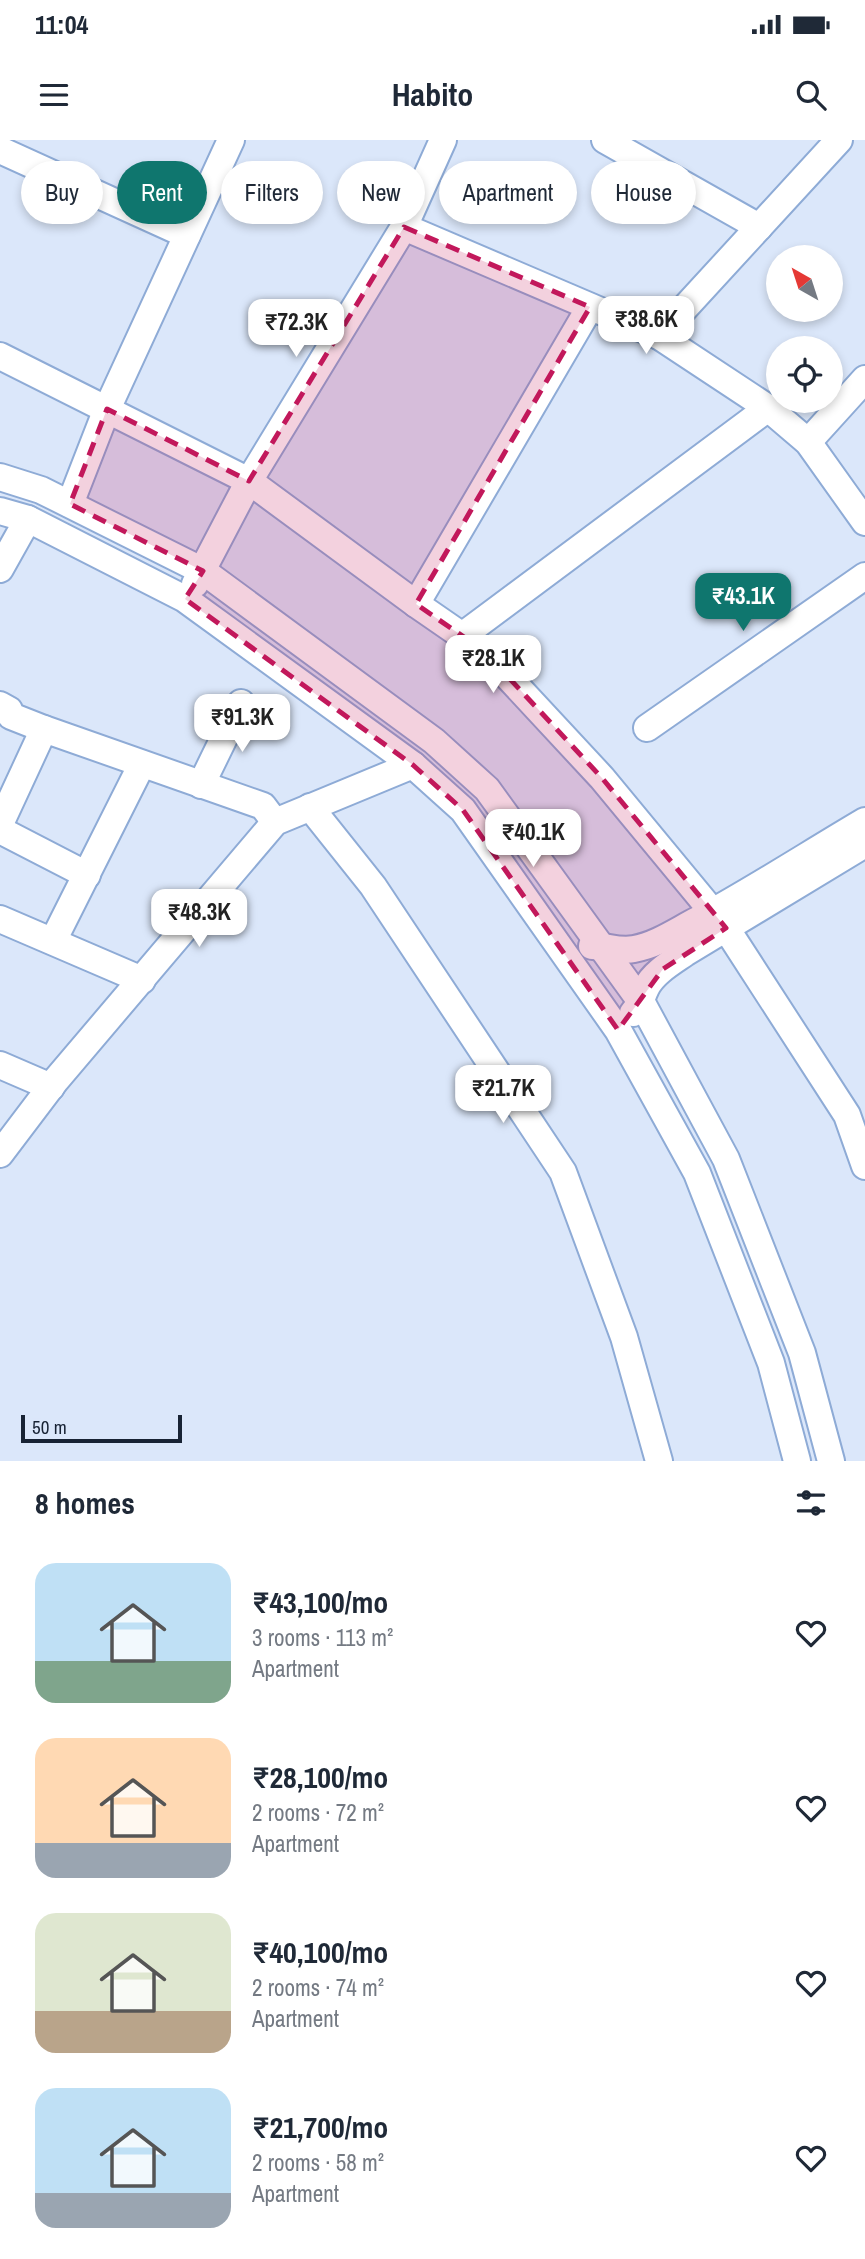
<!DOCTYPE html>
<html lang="en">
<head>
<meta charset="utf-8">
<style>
  :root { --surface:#fff; --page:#f6f6f7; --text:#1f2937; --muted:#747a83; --accent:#0f766e }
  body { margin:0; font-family:"Archivo Narrow",sans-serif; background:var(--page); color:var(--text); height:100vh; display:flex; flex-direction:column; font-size:26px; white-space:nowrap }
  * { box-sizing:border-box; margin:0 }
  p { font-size:23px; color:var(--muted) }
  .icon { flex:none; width:38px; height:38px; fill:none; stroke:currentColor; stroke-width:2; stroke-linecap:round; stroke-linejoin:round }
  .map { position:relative; height:1321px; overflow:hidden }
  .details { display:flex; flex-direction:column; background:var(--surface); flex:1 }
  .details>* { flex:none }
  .hud { position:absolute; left:21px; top:21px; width:824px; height:63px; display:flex; gap:14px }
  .needle { width:46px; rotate:321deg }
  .controls { position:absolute; left:766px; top:105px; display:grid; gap:14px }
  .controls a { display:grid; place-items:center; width:77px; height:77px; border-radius:50%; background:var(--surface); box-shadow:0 4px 10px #0003; font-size:35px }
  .scale { position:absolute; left:21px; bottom:18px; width:161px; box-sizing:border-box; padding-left:7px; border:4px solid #182334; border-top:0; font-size:19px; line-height:24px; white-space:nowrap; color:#182334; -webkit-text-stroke:5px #dbe7fa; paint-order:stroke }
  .price { position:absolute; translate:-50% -60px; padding:0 16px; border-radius:14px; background:#fff; color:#222; font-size:23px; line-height:46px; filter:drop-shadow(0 2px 4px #0008) }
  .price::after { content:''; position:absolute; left:50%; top:42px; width:21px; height:16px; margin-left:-10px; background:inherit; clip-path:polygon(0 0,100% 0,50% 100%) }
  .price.selected { background:var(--accent); color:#fff }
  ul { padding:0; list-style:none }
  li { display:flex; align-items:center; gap:21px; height:175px; padding:0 35px }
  li span { display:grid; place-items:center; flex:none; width:196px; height:140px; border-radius:21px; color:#555 }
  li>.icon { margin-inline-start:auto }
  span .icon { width:84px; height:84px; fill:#fffc; stroke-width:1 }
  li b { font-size:30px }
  h2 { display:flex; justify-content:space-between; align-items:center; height:84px; padding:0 35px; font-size:30px }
  .pill { padding:0 24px; border-radius:32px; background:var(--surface); box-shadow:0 4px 10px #0003; font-size:24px; line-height:63px }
  .pill.selected { background:var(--accent); color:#fff }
  .status { display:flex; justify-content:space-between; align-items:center; height:49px; padding:0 35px; background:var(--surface); direction:ltr }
  .status svg { height:19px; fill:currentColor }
  header { display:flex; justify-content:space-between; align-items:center; height:91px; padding:0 35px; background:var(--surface); font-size:32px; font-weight:700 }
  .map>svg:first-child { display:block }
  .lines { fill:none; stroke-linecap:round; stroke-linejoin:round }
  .street-casing { stroke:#8eabd6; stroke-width:30 }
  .street { stroke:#fff; stroke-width:26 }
  .marked { fill:#c2185b; fill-opacity:0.2; stroke:#c2185b; stroke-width:5; stroke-dasharray:14 9; stroke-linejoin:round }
</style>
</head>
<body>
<div class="status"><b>11:04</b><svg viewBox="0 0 49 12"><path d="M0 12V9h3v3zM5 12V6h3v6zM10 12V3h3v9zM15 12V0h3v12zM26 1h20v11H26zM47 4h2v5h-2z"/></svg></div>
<header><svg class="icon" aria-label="menu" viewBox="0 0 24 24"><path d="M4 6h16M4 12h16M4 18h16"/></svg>Habito<svg class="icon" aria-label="search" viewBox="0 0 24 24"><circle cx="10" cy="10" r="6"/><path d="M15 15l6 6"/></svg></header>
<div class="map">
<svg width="865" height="1321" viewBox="0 0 865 1321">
  <rect width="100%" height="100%" fill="#dbe7fa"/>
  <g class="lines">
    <defs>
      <g id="street">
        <path d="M605 0 759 87"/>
        <path d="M0 10 187 95"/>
        <path d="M404 87 659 196 768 268 808 302 865 382"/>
        <path d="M659 196 839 0"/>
        <path d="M0 216 249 341 416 464 484 511 602 638 726 788 847 975 865 1026"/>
        <path d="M808 302 865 239"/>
        <path d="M0 337 41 350 203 431 434 601 487 649 642 863 726 1019 802 1213 831 1321"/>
        <path d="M70 364 107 269 231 0"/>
        <path d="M0 371 28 379 185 459 413 625 463 670 618 890 697 1033 771 1223 797 1321"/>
        <path d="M0 429 28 379"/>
        <path d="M195 444 249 341 404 87 443 0"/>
        <path d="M416 464 590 167"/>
        <path d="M462 496 768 268"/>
        <path d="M0 565 9 570 11 576 44 589 263 666 275 682"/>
        <path d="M647 588 865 436"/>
        <path d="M201 645 241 563"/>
        <path d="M310 667 373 746 563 1032 624 1197 659 1321"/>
        <path d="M0 684 44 589"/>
        <path d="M0 690 87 735"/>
        <path d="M0 779 142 840"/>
        <path d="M53 801 142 624"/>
        <path d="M592 806C607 806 619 812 634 809 657 805 678 790 698 780 755 749 809 714 865 681"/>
        <path d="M633 873C641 864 641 858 646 848 653 833 672 822 685 813L865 704"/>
        <path d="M0 925 51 947"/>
        <path d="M0 1014 56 940 275 682 413 625"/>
      </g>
    </defs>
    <use href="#street" class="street-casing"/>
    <use href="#street" class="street"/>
  </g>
  <path class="marked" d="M404 87 590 167 416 464 484 511 602 638 726 788 663 829 618 890 463 670 413 625 185 459 203 431 70 364 107 269 249 341Z"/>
</svg>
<div class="controls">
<a><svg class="needle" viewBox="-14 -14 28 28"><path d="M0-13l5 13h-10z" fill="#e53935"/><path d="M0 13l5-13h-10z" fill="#747a83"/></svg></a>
<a><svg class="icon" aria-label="locate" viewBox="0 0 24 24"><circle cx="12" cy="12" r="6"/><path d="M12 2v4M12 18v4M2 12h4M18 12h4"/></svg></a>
</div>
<div class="scale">50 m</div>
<b class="price" style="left:646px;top:216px">₹38.6K</b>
<b class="price" style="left:296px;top:219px">₹72.3K</b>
<b class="price selected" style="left:743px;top:493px">₹43.1K</b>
<b class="price" style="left:493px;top:555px">₹28.1K</b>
<b class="price" style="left:242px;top:614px">₹91.3K</b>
<b class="price" style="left:533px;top:729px">₹40.1K</b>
<b class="price" style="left:199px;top:809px">₹48.3K</b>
<b class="price" style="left:503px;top:985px">₹21.7K</b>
<div class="hud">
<a class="pill">Buy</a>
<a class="pill selected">Rent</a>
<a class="pill">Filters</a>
<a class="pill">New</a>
<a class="pill">Apartment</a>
<a class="pill">House</a>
</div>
</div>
<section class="details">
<h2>8 homes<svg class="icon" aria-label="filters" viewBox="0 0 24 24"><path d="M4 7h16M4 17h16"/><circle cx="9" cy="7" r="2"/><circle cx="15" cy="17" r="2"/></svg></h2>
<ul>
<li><span style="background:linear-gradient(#bfe0f5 70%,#7fa58c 0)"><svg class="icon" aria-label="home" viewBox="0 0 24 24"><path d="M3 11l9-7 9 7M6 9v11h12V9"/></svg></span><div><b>₹43,100/mo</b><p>3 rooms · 113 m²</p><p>Apartment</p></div><svg class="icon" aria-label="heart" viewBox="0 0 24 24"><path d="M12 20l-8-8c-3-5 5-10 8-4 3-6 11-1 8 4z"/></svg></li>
<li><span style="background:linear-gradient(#ffd9b3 75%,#9aa5b1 0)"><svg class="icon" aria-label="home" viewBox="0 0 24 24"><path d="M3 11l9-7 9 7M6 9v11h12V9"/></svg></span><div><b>₹28,100/mo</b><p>2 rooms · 72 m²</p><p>Apartment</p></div><svg class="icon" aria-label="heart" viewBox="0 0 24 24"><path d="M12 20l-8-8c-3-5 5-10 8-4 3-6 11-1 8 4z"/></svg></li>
<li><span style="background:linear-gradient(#dfe7d0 70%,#b9a48a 0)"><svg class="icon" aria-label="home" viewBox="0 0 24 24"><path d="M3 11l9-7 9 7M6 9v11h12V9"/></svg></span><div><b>₹40,100/mo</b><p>2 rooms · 74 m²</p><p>Apartment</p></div><svg class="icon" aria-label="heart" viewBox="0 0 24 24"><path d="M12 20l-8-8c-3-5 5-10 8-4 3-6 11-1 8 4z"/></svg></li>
<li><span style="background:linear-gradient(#bfe0f5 75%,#9aa5b1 0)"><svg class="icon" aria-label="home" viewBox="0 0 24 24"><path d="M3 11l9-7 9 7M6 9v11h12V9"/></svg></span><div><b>₹21,700/mo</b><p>2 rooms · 58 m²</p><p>Apartment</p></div><svg class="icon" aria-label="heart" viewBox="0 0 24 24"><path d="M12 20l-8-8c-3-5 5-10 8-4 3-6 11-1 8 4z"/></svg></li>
</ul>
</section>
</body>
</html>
